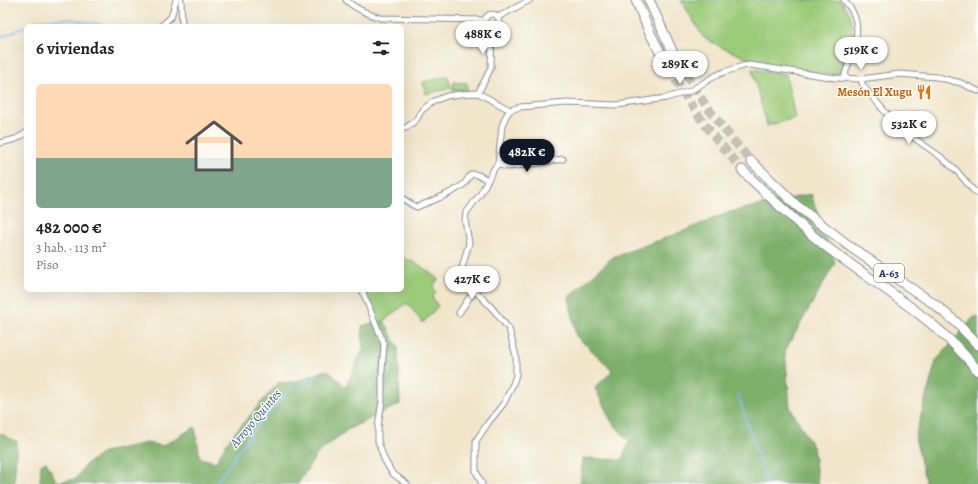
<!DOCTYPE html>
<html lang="es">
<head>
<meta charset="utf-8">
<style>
  :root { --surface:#fff; --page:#f6f6f6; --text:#222; --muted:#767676; --line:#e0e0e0; --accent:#111827 }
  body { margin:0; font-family:Alegreya,serif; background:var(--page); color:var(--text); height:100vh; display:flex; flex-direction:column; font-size:15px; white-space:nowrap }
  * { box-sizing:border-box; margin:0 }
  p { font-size:13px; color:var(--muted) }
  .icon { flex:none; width:22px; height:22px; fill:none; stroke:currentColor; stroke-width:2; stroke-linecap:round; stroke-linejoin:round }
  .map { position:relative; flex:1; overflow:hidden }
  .side { position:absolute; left:24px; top:24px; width:380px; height:268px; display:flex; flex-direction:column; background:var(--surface); border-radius:6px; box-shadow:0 4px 16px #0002 }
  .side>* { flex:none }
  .price { position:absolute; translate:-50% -34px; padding:0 9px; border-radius:14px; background:#fff; color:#222; font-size:13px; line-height:26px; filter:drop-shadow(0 1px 2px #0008) }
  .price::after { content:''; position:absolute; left:50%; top:24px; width:12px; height:9px; margin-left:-6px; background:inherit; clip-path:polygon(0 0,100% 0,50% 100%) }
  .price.current { background:var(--accent); color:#fff }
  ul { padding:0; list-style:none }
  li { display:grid; align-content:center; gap:8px; height:212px; padding:0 12px }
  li+li { border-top:1px solid var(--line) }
  li span { display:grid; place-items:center; height:124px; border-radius:6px; color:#555 }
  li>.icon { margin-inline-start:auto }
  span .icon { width:72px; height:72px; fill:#fffc; stroke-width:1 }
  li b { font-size:17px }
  h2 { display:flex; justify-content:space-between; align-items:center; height:48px; padding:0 12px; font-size:17px }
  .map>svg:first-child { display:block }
  .green { fill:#9ccb79; stroke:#5c7d6c }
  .forest { fill:#7daf69; stroke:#4c6f64 }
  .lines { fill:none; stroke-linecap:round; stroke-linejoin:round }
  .stream { stroke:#7eb9f0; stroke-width:1.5 }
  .motorway-tunnel { stroke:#c6c1b4; stroke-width:9; stroke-dasharray:9 4.5; stroke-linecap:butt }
  .minor-casing { stroke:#868a94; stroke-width:7 }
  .motorway-casing { stroke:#868a94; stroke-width:11 }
  .minor { stroke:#fff; stroke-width:5 }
  .motorway { stroke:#fff; stroke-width:9 }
  .labels { text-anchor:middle; stroke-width:3; stroke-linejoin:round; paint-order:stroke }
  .shield { fill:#fdfcf7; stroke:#5f6c8c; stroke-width:1 }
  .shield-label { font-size:11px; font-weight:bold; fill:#1b2f5e }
  .food-label { font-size:12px; font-weight:bold; fill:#c56008; stroke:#fdfcf7; text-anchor:end }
  .water-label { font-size:13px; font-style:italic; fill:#39588a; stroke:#fdfcf7 }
</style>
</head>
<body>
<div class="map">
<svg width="978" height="484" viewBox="0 0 978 484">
  <rect width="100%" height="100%" fill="#fdfcf7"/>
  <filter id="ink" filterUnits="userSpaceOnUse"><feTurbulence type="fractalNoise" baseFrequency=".025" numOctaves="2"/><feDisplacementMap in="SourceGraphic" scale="8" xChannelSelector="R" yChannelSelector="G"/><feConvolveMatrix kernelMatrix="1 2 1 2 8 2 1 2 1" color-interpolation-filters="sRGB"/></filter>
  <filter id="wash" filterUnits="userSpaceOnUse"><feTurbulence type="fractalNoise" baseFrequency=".012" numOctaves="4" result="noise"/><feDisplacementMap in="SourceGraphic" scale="16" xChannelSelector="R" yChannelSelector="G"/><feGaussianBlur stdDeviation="0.9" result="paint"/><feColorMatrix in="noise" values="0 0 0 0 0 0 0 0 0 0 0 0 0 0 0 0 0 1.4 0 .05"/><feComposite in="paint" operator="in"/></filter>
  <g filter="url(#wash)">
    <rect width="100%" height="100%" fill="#f1e5ca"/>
    <g class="green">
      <path d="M681 0H840C843 4 847 9 849 13 858 32 847 54 841 72L835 75 786 67 752 60 723 48 703 37Z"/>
      <path d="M752 69 786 74 795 118 767 126Z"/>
      <path d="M448 76 451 88 426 94 423 82Z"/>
      <path d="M453 82 467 83V90H453Z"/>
      <path d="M402 258C416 261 427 270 438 279L433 287 436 293 432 297 438 306 423 323 407 303 384 321 378 322 364 290H402Z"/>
    </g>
    <g class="forest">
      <path d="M811 194 835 263 785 351 790 407 813 447 818 484H580L583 458 622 460 629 441 611 421 595 388 612 371 601 359 576 336 569 297 613 257 676 234 730 212Z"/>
      <path d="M974 317H978V484H926L915 437 936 361Z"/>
      <path d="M384 321 398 347 400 404 347 430 317 454 298 484H40L41 464 46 462 57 482 76 479 85 465 104 452 147 443 162 446 195 427 200 458 216 462 227 442 278 383 295 382 327 370 346 387 363 349 362 326Z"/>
      <path d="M0 433 17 442 14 484H0Z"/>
    </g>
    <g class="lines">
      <g class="stream">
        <path d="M0 37 7 35 39 20 69 19 104 25"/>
        <path d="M738 395 767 484"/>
        <path d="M215 484 227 468 250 434 286 394 299 384 320 375"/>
      </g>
    </g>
  </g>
  <g filter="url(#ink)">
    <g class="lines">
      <g class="motorway-tunnel">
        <path d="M672 51C684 71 696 92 710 111 723 128 737 145 751 161"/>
        <path d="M662 56C674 77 686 99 701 119 714 137 728 153 742 170"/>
      </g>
      <defs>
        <g id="minor">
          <path d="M181 0 182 26"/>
          <path d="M346 0C355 9 368 14 380 18L484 20"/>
          <path d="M844 0C847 4 851 8 853 13 863 32 851 55 845 74V78"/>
          <circle cx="492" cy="21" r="7"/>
          <path d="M498 17 530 0"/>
          <path d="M161 26 171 17 176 0"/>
          <path d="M861 79 863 86 887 114 904 131 941 157 956 170 973 190 978 193"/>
          <path d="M478 93 487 76 491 67 492 28"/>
          <path d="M402 129 407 127 416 120 422 110 434 101 447 96 460 94 478 93 510 110 520 107 567 103 617 105 666 98 690 91 715 76 724 72 743 66 750 65 836 78 861 79 899 74 937 77 961 83 978 91"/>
          <path d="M0 143 16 139 26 133"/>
          <path d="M498 163 503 166 508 167 533 164 563 159"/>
          <path d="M402 198 414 206 417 207C431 201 452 194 464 184 467 181 468 177 472 174L478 175 488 180"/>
          <path d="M362 290 384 344 382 370V401L378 427V441L384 459 392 473 407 484"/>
          <path d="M459 313 469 298 476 291"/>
          <path d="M482 484 476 471V441L488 423 504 403 513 384 516 375V356L509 329 492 308 478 294 465 278 462 268 469 243 465 220 466 213 481 193 492 172 498 163 502 126 506 116 510 110"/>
        </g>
        <g id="motorway">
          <path d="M636 0 650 33 662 56"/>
          <path d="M649 0 672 51"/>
          <path d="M751 161 796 205 852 248 934 304 956 322 978 345"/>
          <path d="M742 170C770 197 797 224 828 248 881 288 936 318 978 371"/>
        </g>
      </defs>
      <use href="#minor" class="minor-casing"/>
      <use href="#motorway" class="motorway-casing"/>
      <use href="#minor" class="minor"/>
      <use href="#motorway" class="motorway"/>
    </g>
  </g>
  <defs>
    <symbol id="restaurant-bare" viewBox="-9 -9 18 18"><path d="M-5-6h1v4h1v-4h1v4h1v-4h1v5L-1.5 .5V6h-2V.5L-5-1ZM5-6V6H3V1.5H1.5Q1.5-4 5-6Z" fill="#e8710a" stroke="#fdfcf7" stroke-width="2.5" paint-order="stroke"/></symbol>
  </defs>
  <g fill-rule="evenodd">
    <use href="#restaurant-bare" x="913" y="81" width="22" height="22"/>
  </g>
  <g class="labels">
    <rect class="shield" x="874" y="264" width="30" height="18" rx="3"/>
    <g class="shield-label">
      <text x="889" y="277">A-63</text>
    </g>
    <g class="food-label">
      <text x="912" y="96">Mesón El Xugu</text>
    </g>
    <g class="water-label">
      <text transform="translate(255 418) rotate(-50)" y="5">Arroyo Quintes</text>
    </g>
  </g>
</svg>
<b class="price" style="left:483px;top:55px">488K €</b>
<b class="price" style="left:861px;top:71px">519K €</b>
<b class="price" style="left:680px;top:85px">289K €</b>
<b class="price" style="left:909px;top:145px">532K €</b>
<b class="price current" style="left:527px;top:173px">482K €</b>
<b class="price" style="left:472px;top:300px">427K €</b>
<section class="side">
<h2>6 viviendas<svg class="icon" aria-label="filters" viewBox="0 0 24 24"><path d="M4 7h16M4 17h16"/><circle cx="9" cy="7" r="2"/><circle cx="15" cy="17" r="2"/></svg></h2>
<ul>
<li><span style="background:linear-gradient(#ffd9b3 60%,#7fa58c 0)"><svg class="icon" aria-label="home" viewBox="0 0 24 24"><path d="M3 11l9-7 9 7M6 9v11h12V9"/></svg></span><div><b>482 000 €</b><p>3 hab. · 113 m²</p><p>Piso</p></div></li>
</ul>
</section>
</div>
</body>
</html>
